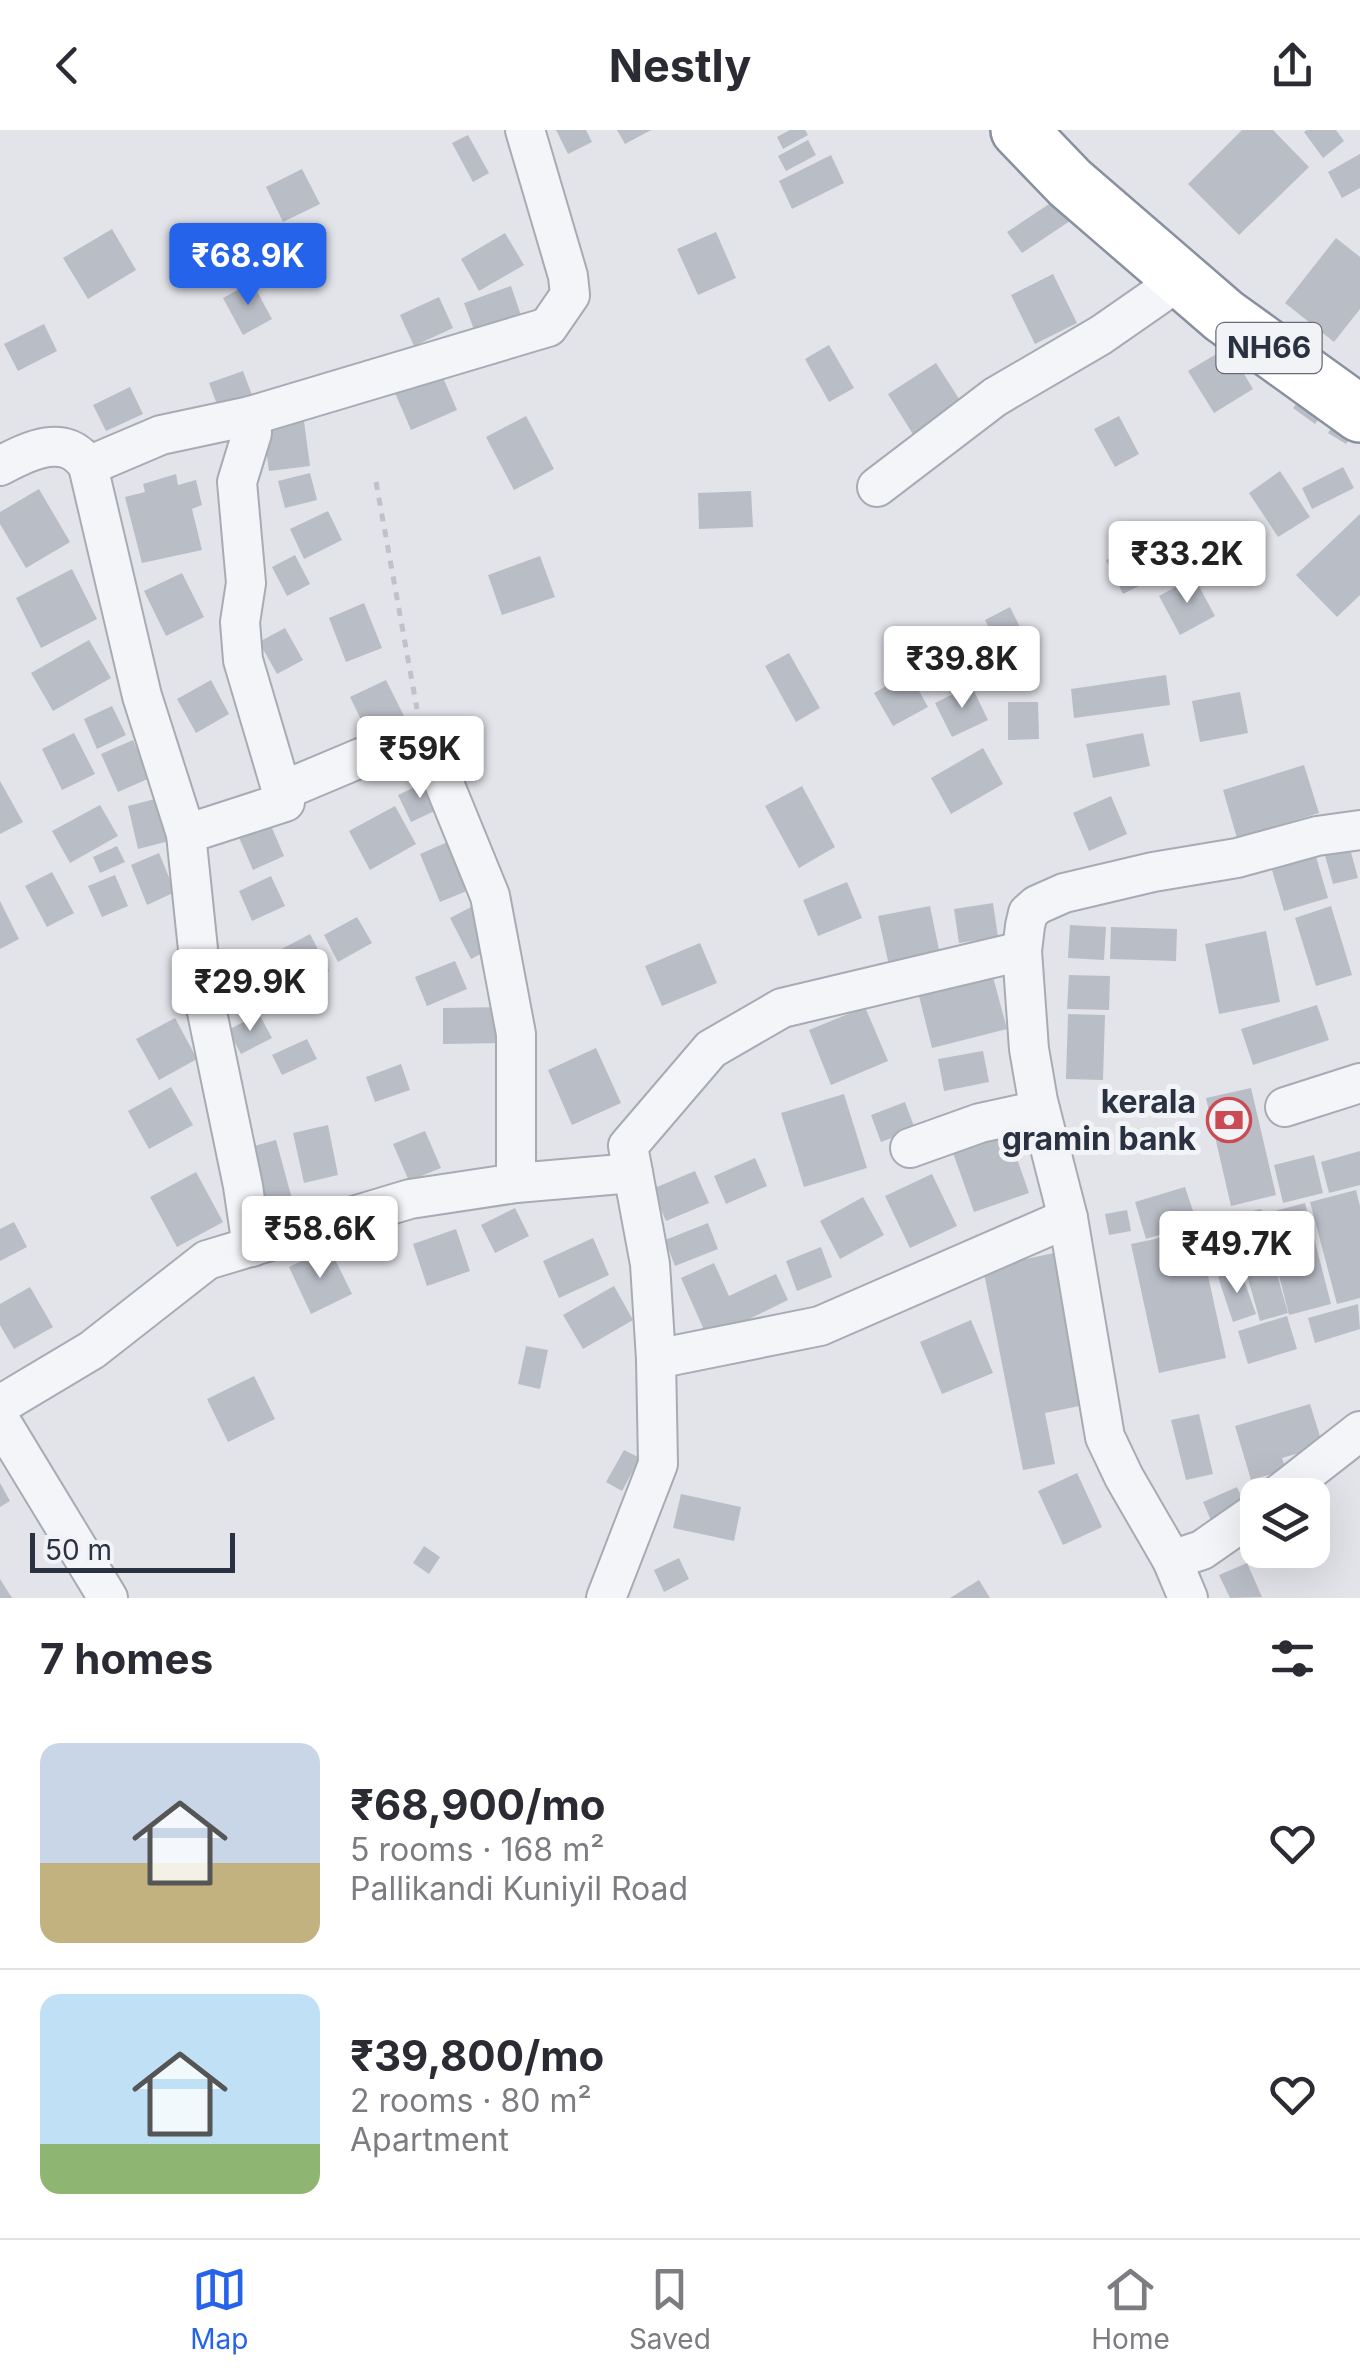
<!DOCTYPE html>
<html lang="en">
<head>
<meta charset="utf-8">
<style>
  :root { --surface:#fff; --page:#f2f2f3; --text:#2b2b33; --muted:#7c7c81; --line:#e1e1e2; --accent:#2563eb }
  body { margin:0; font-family:Inter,sans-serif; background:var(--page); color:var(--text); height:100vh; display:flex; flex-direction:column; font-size:38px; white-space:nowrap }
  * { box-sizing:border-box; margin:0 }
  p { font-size:32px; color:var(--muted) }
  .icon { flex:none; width:55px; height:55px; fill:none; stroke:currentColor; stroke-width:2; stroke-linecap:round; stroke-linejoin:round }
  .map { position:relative; height:1468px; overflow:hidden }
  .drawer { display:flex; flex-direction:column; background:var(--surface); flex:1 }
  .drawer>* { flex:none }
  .controls { position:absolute; left:1240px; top:1348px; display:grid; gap:20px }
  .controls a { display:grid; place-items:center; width:90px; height:90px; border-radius:20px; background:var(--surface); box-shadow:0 10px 40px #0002; font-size:50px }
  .scale { position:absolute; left:30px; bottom:25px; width:205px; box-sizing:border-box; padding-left:10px; border:5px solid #2a3141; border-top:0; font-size:28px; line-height:35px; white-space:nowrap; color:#2a3141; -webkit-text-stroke:8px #f1f3f7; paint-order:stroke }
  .price { position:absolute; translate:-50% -85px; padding:0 22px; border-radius:10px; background:#fff; color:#222; font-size:32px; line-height:65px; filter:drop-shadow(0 2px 5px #0008) }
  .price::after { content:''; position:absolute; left:50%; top:60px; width:30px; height:22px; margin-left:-15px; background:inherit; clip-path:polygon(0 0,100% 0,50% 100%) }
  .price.active { background:var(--accent); color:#fff }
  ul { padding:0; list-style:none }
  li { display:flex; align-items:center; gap:30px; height:250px; padding:0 40px }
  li+li { border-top:2px solid var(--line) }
  li span { display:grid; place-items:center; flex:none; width:280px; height:200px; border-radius:20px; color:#555 }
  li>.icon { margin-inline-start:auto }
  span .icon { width:120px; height:120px; fill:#fffc; stroke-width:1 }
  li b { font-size:42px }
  h2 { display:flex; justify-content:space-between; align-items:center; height:120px; padding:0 40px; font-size:42px }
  header { display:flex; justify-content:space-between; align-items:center; height:130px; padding:0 40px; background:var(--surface); font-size:45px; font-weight:700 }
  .menu { display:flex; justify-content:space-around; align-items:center; height:140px; border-top:2px solid var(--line); background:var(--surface); font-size:28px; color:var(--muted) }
  .menu a { display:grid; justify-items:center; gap:5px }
  .menu .active { color:var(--accent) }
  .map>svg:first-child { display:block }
  .building { fill:#b9bdc6 }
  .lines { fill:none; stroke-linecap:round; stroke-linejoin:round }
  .minor-casing { stroke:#a7abb4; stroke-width:42 }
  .highway-casing { stroke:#8990a0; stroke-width:60 }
  .path { stroke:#bfc2c8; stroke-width:5; stroke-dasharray:8 8; stroke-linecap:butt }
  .minor { stroke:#f4f5f8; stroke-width:38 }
  .highway { stroke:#fff; stroke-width:55 }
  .labels { text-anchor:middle; stroke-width:10; stroke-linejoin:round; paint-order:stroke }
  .shield { fill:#f1f3f7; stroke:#666b78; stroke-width:2.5 }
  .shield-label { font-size:30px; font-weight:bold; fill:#2a3141 }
  .poi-label { font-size:32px; font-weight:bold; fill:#2a3141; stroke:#f1f3f7; text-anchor:end }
</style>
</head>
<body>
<header><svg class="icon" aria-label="back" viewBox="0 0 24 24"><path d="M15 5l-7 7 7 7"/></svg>Nestly<svg class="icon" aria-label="share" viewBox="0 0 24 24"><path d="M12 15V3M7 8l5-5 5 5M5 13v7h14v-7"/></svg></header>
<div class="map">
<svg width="1360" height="1468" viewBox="0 0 1360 1468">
  <rect width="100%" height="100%" fill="#e2e4ea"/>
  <g class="building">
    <path d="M556 0H586L592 12 568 24Z"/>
    <path d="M617 0H651L625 14Z"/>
    <path d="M790 0H805L808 5 783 19 777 7Z"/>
    <path d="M1242 0H1273L1309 37 1239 105 1188 54Z"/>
    <path d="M1307 0H1336L1344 11 1323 28 1304 2Z"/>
    <path d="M468 5 489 43 473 52 452 13Z"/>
    <path d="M808 10 816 25 786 41 778 26Z"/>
    <path d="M1360 24V58L1342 68 1328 42Z"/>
    <path d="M831 25 844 53 792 79 779 51Z"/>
    <path d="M302 39 320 74 283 92 266 57Z"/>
    <path d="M1061 66 1076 87 1022 123 1007 102Z"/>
    <path d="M112 99 136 140 88 169 63 128Z"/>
    <path d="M204 102 211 128 178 137 171 111Z"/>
    <path d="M716 102 736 148 698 165 677 119Z"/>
    <path d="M505 103 524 135 479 161 461 129Z"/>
    <path d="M1336 108 1360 127V179L1334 212 1285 173Z"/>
    <path d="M1053 144 1077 193 1035 214 1011 165Z"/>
    <path d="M252 152 272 189 243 205 223 168Z"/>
    <path d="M511 156 525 197 479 213 464 173Z"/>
    <path d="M439 167 453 198 414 216 400 185Z"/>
    <path d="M44 194 57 221 18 241 4 214Z"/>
    <path d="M829 215 854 258 829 272 805 229Z"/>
    <path d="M1228 217 1253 259 1214 283 1188 241Z"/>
    <path d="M936 233 963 275 914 306 888 264Z"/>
    <path d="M243 241 252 265 218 277 209 253Z"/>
    <path d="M441 243 457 280 411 300 395 263Z"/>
    <path d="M130 257 143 284 106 301 93 275Z"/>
    <path d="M1307 259 1329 275 1315 294 1293 278Z"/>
    <path d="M1343 280 1360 292 1346 314 1328 303Z"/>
    <path d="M303 284 310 336 269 341 262 289Z"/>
    <path d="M526 286 554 339 514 360 486 307Z"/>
    <path d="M1119 286 1139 324 1115 337 1094 299Z"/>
    <path d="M1343 337 1354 358 1312 379 1302 358Z"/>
    <path d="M1280 341 1310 387 1278 407 1249 363Z"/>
    <path d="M310 343 317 370 285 378 278 351Z"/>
    <path d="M176 344 178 355 196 350 202 375 192 379 202 420 142 433 125 367 145 362 143 354Z"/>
    <path d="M39 359 70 412 26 438 0 394V382Z"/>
    <path d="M751 361 753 397 699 399 698 363Z"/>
    <path d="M328 381 342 410 304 429 290 399Z"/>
    <path d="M1360 384V465L1337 487 1296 445Z"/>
    <path d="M1134 417 1151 450 1123 464 1106 430Z"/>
    <path d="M295 425 310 454 287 466 272 437Z"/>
    <path d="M540 426 555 467 502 485 488 445Z"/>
    <path d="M72 439 97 489 41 518 16 468Z"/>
    <path d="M182 443 204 487 166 506 144 461Z"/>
    <path d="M1194 447 1215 486 1180 505 1159 466Z"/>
    <path d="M364 473 382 518 346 532 329 488Z"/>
    <path d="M1010 477 1021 499 996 512 985 490Z"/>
    <path d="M285 498 303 530 277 544 259 512Z"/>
    <path d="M89 510 111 548 53 581 31 543Z"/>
    <path d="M789 523 820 578 796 592 765 536Z"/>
    <path d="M909 543 928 577 893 596 874 563Z"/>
    <path d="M1166 545 1170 575 1074 588 1071 559Z"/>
    <path d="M211 550 229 584 196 603 177 569Z"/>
    <path d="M386 550 404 586 368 604 350 567Z"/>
    <path d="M971 555 988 590 952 607 935 573Z"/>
    <path d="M1240 562 1248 603 1200 612 1192 571Z"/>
    <path d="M1008 572H1038L1039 609 1008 610Z"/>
    <path d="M112 576 126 605 97 619 84 589Z"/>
    <path d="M74 603 95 644 62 660 42 619Z"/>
    <path d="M1143 603 1150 636 1093 648 1086 614Z"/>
    <path d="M133 610 150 648 118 662 101 624Z"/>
    <path d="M983 618 1003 654 951 684 931 648Z"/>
    <path d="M1304 635 1319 683 1237 708 1223 660Z"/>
    <path d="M430 650 443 677 411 692 398 665Z"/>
    <path d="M0 651 23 692 0 704Z"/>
    <path d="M802 656 835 717 799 738 765 676Z"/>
    <path d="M1111 666 1127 704 1089 721 1073 683Z"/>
    <path d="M159 668 169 711 138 719 128 676Z"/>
    <path d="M100 675 118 706 70 733 52 701Z"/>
    <path d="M395 676 416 714 370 740 349 701Z"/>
    <path d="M269 691 284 726 253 740 238 705Z"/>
    <path d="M459 707 479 756 440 772 420 724Z"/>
    <path d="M1349 715 1358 748 1333 754 1324 722Z"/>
    <path d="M117 716 125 732 100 743 93 727Z"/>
    <path d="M1314 720 1328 768 1284 781 1270 733Z"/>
    <path d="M159 723 175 762 147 775 131 735Z"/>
    <path d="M52 742 74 783 47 797 25 756Z"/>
    <path d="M115 745 128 776 102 787 88 756Z"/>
    <path d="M271 746 285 776 252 791 239 761Z"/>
    <path d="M847 752 862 788 818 806 803 770Z"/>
    <path d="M0 771 19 809 0 819Z"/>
    <path d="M993 773 998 807 959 813 954 779Z"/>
    <path d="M475 775 496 816 471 829 450 788Z"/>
    <path d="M930 776 941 830 890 840 878 786Z"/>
    <path d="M1331 776 1352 845 1316 856 1295 788Z"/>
    <path d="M357 787 372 813 338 832 324 805Z"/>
    <path d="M1070 795 1106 797 1104 830 1068 828Z"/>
    <path d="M1111 797 1177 799 1176 831 1110 829Z"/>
    <path d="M1266 801 1280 872 1219 884 1205 814Z"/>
    <path d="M310 804 329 841 298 857 280 820Z"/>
    <path d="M700 813 717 853 662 876 645 836Z"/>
    <path d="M455 831 467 859 427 876 415 847Z"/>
    <path d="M1069 845 1110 846 1109 880 1067 879Z"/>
    <path d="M993 847 1007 899 932 918 919 866Z"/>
    <path d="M1317 875 1329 910 1253 935 1241 899Z"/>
    <path d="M504 877V913L443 914V878Z"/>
    <path d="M865 877 888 931 831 955 809 900Z"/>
    <path d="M259 884 272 908 241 924 228 900Z"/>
    <path d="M1068 884 1105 885 1103 950 1066 949Z"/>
    <path d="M175 888 197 929 159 950 136 909Z"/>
    <path d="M307 909 317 929 282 945 272 925Z"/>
    <path d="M596 918 621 973 572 995 548 940Z"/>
    <path d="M983 921 989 952 944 961 938 929Z"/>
    <path d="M401 934 410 960 375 972 366 947Z"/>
    <path d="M171 957 193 995 149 1019 128 981Z"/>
    <path d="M1251 958 1276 1065 1231 1076 1206 968Z"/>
    <path d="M844 964 867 1038 804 1057 781 983Z"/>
    <path d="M905 972 915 999 881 1012 871 985Z"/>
    <path d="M328 995 338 1045 304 1053 293 1003Z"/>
    <path d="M1007 1000 1029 1063 974 1082 952 1020Z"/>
    <path d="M425 1001 441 1038 409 1051 393 1014Z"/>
    <path d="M276 1010 292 1069 263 1076 247 1018Z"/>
    <path d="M1360 1021V1055L1329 1063 1321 1032Z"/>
    <path d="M1314 1025 1323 1063 1283 1073 1274 1035Z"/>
    <path d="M755 1028 767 1056 726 1074 714 1046Z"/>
    <path d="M695 1041 709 1073 666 1091 652 1059Z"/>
    <path d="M196 1042 223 1092 177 1117 150 1067Z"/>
    <path d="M932 1044 957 1096 910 1118 885 1066Z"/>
    <path d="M1185 1057 1197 1093 1146 1109 1135 1072Z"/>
    <path d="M1356 1060 1360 1076V1168L1337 1174 1310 1072Z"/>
    <path d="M863 1067 884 1105 840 1129 820 1091Z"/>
    <path d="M1305 1073 1331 1174 1289 1185 1269 1106 1238 1113 1232 1086 1261 1079 1263 1084Z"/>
    <path d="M515 1078 529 1106 495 1123 481 1095Z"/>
    <path d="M1127 1080 1131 1101 1109 1105 1105 1084Z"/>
    <path d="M1230 1091 1235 1116 1216 1120 1211 1095Z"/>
    <path d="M14 1092 27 1117 0 1131V1099Z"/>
    <path d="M708 1093 718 1119 675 1136 665 1110Z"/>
    <path d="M456 1099 470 1141 427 1156 413 1114Z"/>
    <path d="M1198 1100 1226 1228 1159 1243 1131 1114Z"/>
    <path d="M593 1108 609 1145 559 1168 543 1131Z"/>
    <path d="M1267 1109 1288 1183 1260 1191 1239 1117Z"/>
    <path d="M329 1117 352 1164 311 1184 289 1137Z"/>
    <path d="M821 1117 832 1147 797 1161 786 1131Z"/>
    <path d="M1059 1122 1089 1274 1045 1283 1055 1334 1023 1340 983 1138Z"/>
    <path d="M714 1133 729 1166 776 1144 788 1170 708 1209 681 1148Z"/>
    <path d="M1240 1139 1256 1184 1233 1192 1218 1147Z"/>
    <path d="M614 1156 633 1190 583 1219 563 1185Z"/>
    <path d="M30 1157 53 1197 14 1219 0 1195V1174Z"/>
    <path d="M1358 1174 1360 1199 1315 1213 1308 1188Z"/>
    <path d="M1287 1186 1297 1219 1248 1234 1238 1201Z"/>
    <path d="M971 1190 993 1243 942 1264 920 1212Z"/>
    <path d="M526 1216 548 1220 540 1259 518 1254Z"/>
    <path d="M254 1246 275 1289 228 1312 207 1269Z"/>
    <path d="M1310 1274 1323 1316 1282 1328 1286 1340 1251 1350 1235 1296Z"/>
    <path d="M1199 1284 1213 1344 1186 1350 1171 1290Z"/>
    <path d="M624 1320 640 1328 622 1361 606 1352Z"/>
    <path d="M1077 1343 1102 1397 1063 1415 1038 1361Z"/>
    <path d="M0 1353 10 1371 0 1377Z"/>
    <path d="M1237 1357 1248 1382 1214 1397 1203 1372Z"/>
    <path d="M681 1364 741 1377 734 1411 673 1398Z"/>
    <path d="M1312 1395 1326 1419 1298 1435 1290 1420H1312Z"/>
    <path d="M424 1416 440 1427 429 1444 413 1433Z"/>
    <path d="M679 1428 689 1449 664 1462 654 1440Z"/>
    <path d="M1247 1433 1262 1467 1230 1468 1219 1445Z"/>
    <path d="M0 1449 12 1468H0Z"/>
    <path d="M979 1450 990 1468H950Z"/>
  </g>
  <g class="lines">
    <defs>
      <g id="minor">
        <path d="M250 286 548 197 570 165 568 146 525 0"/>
        <path d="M0 336C30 320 66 302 88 336L142 566 186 704 202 858 243 1056 252 1117"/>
        <path d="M88 336 161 305 250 286 252 303 237 352 246 453 240 492 243 530 285 672 186 704"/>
        <path d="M877 357 995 267 1101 205 1183 148"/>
        <path d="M282 661 408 608 422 611 437 636 490 766 516 904V1053"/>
        <path d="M1285 977 1360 953"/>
        <path d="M910 1018 980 993 1040 980"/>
        <path d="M656 1229 820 1196 1068 1088"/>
        <path d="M0 1275 92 1220 207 1130 410 1069 516 1053 633 1043"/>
        <path d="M0 1290 108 1468"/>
        <path d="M1278 1365 1360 1301"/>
        <path d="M1172 1430 1202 1420 1258 1381"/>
        <path d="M606 1468 658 1334 656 1229 650 1134 628 1016 711 919 782 878 1022 821"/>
        <path d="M1188 1468 1172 1430 1124 1347 1105 1307 1068 1088 1038 971 1029 919 1022 821 1025 796 1028 783 1037 775 1064 763 1153 742 1237 728 1317 706 1360 700"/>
      </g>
      <path id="highway" d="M1019 0 1070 53 1224 186 1360 284"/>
    </defs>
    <use href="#minor" class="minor-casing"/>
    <use href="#highway" class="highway-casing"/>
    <path class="path" d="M376 352 417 579"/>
    <use href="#minor" class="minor"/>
    <use href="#highway" class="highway"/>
  </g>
  <defs>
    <symbol id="bank-ring" viewBox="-11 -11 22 22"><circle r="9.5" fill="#f1f3f7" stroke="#ca4b53" stroke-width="1.5"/><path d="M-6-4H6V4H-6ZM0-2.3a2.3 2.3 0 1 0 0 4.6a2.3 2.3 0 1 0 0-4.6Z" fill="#ca4b53"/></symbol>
  </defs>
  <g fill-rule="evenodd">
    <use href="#bank-ring" x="1204" y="965" width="50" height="50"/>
  </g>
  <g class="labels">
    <rect class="shield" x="1216.5" y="193" width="105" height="50" rx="8"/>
    <g class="shield-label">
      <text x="1269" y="228">NH66</text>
    </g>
    <g class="poi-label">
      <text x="1196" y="983">kerala<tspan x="1196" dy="37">gramin bank</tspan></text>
    </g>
  </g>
</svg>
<div class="controls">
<a><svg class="icon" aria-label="layers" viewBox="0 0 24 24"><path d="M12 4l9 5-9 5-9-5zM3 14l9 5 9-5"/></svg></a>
</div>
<div class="scale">50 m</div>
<b class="price active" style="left:248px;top:178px">₹68.9K</b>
<b class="price" style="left:1187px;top:476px">₹33.2K</b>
<b class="price" style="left:962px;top:581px">₹39.8K</b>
<b class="price" style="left:420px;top:671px">₹59K</b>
<b class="price" style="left:250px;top:904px">₹29.9K</b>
<b class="price" style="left:320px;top:1151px">₹58.6K</b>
<b class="price" style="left:1237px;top:1166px">₹49.7K</b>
</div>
<section class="drawer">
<h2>7 homes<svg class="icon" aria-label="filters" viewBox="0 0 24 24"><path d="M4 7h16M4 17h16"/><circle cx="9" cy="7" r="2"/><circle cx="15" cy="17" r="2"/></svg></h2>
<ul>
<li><span style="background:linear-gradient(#c9d6e8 60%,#c2b280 0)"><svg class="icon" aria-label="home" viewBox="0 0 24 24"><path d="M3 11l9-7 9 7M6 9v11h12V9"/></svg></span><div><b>₹68,900/mo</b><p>5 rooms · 168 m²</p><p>Pallikandi Kuniyil Road</p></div><svg class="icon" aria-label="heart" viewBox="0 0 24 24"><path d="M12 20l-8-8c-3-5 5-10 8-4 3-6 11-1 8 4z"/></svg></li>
<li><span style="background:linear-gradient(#bfe0f5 75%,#8fb573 0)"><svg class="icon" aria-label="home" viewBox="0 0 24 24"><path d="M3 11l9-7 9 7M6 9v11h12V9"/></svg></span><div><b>₹39,800/mo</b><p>2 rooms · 80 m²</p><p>Apartment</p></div><svg class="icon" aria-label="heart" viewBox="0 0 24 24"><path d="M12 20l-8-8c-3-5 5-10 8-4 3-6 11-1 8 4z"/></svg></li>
</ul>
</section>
<nav class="menu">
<a class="active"><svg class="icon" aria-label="map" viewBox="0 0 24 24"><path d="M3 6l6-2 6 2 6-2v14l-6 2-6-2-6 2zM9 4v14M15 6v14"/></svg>Map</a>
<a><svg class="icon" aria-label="saved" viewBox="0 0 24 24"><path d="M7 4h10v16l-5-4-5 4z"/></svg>Saved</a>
<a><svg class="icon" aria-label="home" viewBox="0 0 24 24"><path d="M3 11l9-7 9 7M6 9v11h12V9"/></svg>Home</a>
</nav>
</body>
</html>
